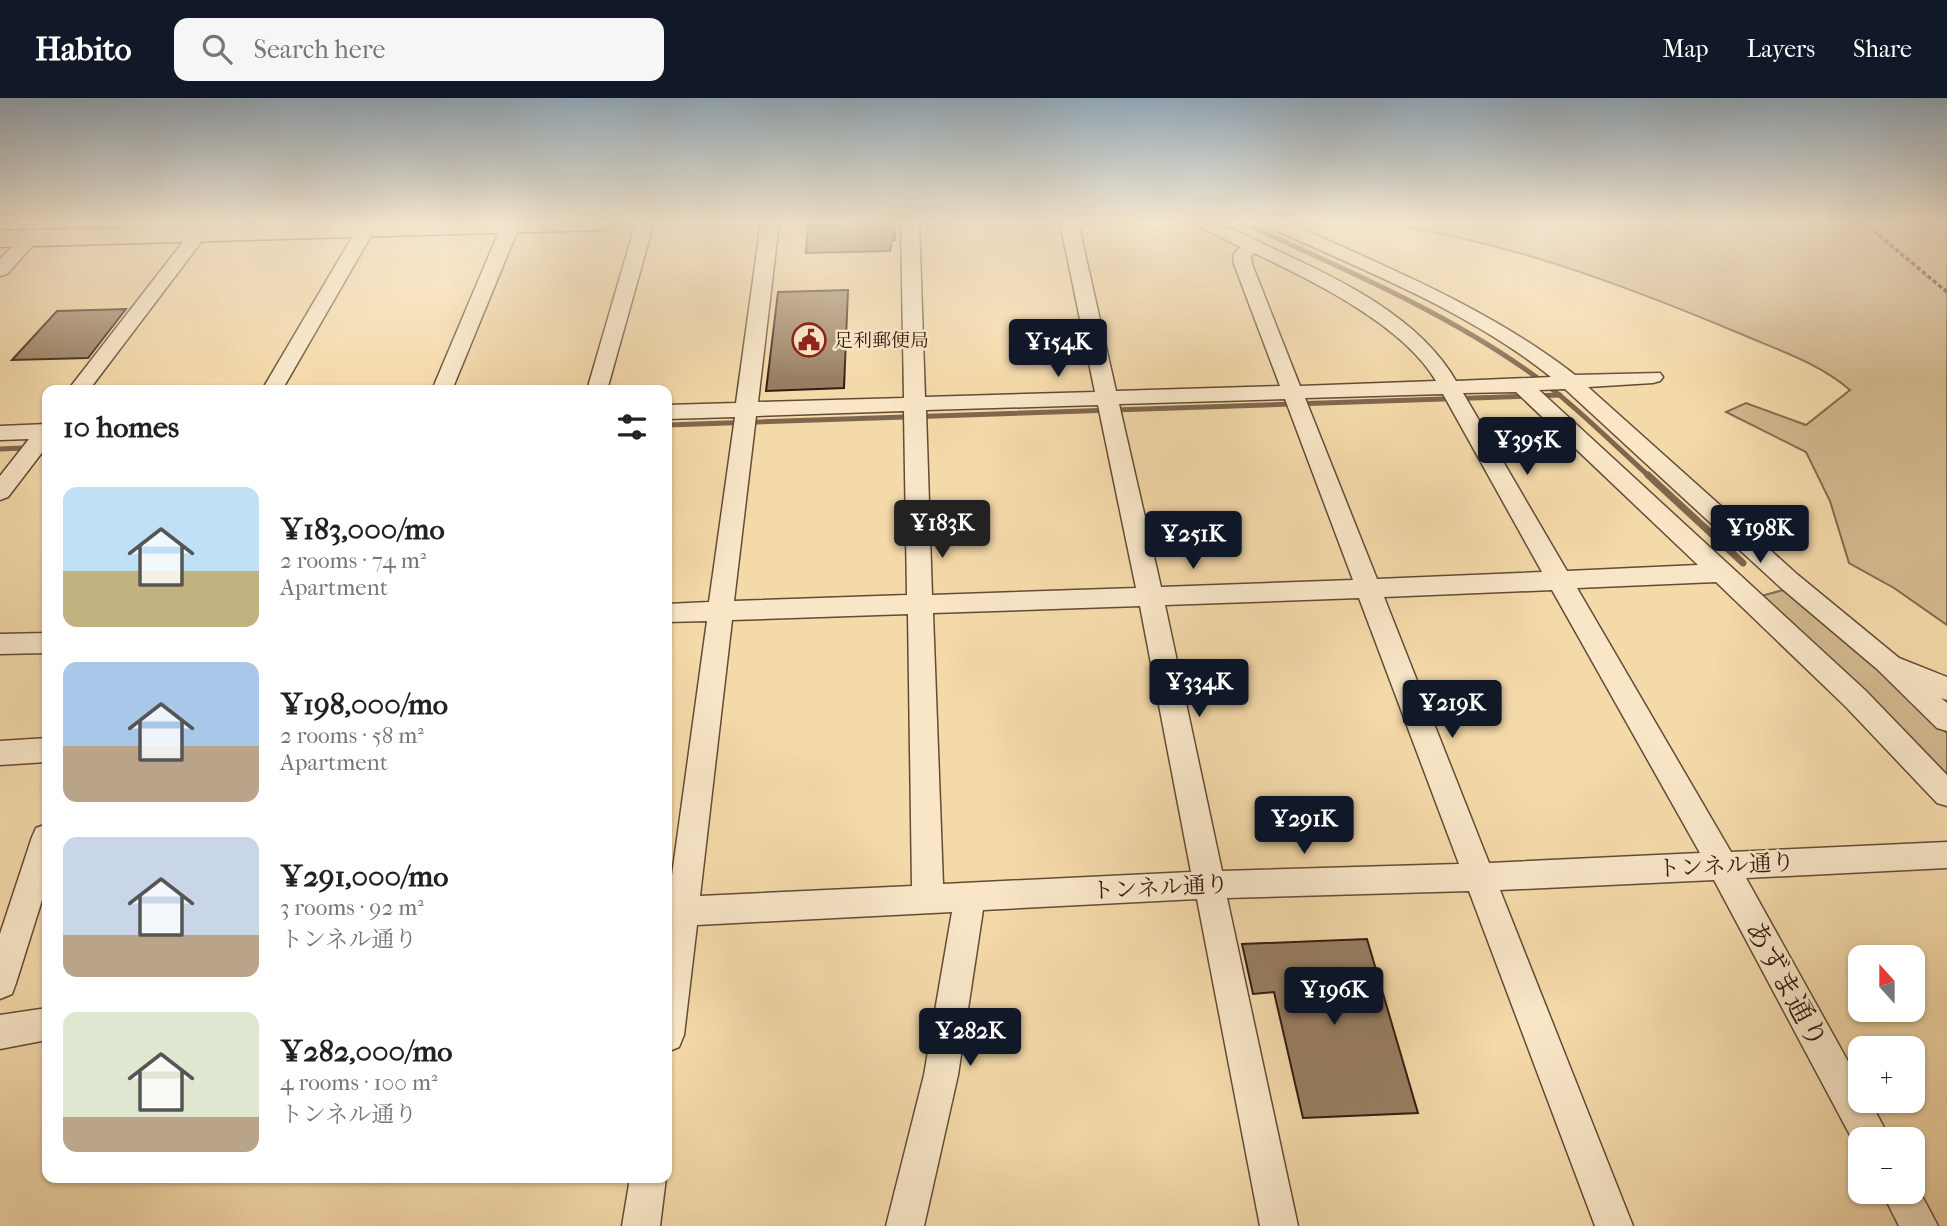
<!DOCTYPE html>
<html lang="en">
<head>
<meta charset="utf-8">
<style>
  :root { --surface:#fff; --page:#f6f6f6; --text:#222; --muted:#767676; --accent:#111827 }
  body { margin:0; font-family:"IM FELL French Canon","Noto Serif JP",serif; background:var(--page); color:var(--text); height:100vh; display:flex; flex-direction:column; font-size:26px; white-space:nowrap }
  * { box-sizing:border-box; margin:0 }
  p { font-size:23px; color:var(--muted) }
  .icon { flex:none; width:38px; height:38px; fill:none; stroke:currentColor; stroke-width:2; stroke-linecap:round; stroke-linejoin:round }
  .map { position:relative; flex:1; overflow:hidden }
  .details { position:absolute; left:42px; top:287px; width:630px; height:798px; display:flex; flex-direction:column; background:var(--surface); border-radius:14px; box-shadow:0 2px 5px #0004 }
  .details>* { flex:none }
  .needle { width:46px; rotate:339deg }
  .tools { position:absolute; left:1848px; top:847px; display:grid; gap:14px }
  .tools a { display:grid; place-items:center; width:77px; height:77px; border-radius:14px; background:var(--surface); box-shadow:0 2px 5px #0004; font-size:35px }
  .price { position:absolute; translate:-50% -60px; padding:0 16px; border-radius:7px; background:var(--accent); color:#fff; font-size:23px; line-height:46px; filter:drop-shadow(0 2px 4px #0008) }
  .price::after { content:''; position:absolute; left:50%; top:42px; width:21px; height:16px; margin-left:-10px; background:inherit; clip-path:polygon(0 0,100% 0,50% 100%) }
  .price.current { background:#222; color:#fff }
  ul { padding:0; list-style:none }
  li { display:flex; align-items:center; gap:21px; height:175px; padding:0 21px }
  li span { display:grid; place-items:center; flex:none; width:196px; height:140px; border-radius:14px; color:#555 }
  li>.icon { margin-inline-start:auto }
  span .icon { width:84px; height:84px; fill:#fffc; stroke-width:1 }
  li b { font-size:30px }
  h2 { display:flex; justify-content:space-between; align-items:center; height:84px; padding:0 21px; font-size:30px }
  header { display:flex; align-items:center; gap:42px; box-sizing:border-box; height:98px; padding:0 35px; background:var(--accent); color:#fff }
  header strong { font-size:33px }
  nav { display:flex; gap:38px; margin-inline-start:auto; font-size:24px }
  .search { width:490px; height:63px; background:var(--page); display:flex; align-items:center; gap:18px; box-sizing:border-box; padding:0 24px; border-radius:14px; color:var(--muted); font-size:26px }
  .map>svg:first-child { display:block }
  .green { fill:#d3b98f; stroke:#836a50; stroke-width:2 }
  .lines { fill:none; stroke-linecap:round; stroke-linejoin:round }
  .stream-far1 { stroke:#7f674e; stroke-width:5 }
  .stream { stroke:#7f674e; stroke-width:7 }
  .building { fill:#977e61; stroke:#331c12; stroke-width:2 }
  .minor-casing { stroke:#634b38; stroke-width:3 }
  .highway-casing { stroke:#331c12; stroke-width:3 }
  .path { stroke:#331c12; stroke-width:3.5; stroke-dasharray:4.5 2.5; stroke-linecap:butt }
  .minor { fill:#f8e6c7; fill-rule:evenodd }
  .highway { fill:#f4d9a9; fill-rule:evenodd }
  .labels { text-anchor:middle; stroke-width:5; stroke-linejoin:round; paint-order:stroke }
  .far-poi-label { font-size:19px; fill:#331c12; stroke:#f8e6c7; text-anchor:start }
  .street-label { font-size:23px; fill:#331c12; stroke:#f8e6c7 }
  .near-street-label { font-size:28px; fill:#331c12; stroke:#f8e6c7 }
</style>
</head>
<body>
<header>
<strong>Habito</strong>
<div class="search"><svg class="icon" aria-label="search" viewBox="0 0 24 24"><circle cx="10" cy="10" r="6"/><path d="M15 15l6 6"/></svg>Search here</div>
<nav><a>Map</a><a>Layers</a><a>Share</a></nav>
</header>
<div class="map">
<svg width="1947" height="1128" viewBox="0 0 1947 1128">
  <rect width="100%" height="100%" fill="#f4d9a9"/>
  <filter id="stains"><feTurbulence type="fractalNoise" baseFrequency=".00286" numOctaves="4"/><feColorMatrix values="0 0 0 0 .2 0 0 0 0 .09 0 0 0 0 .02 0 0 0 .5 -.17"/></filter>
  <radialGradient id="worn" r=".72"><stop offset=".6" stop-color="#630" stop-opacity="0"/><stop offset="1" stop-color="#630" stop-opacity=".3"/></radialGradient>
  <g class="green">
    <path d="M1368 124H1947V527L1894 490 1849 465 1830 403 1806 354 1726 314 1746 305 1806 327 1850 292C1819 265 1778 252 1741 236 1622 186 1497 139 1368 124Z"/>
    <path d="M1787 491 1794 493 1947 635V684L1761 498Z"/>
  </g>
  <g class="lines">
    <g class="stream-far1">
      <path d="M1242 124C1338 169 1438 210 1525 271 1570 302 1609 342 1650 379"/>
      <path d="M667 327 1560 297"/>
      <path d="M0 351 47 349"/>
    </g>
    <path class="stream" d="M1648 377 1743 465"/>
  </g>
  <g class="building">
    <path d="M894 124 895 142H892L890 153 806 155 808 127Z"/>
    <path d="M848 192 844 290 766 293 778 194Z"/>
    <path d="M126 211 88 260 12 262 57 213Z"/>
    <path d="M1367 841 1418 1015 1303 1020 1274 894 1253 896 1242 846Z"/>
  </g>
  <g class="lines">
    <defs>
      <g id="minor">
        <path d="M361 124H379L282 292H262Z"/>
        <path d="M503 124H521L452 292H432Z"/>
        <path d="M636 124H654L607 292H587Z"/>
        <path d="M761 124H779L758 304 904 300 901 124H919L925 299 1095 294 1060 124H1078L1116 293 1280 288 1234 166 1233 157 1240 149 1191 124C1224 124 1247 138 1276 152 1341 182 1419 219 1456 283L1551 279C1467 212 1363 172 1266 128L1263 124H1287C1386 169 1489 210 1575 277L1660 275 1663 279 1660 283 1653 285 1588 289 1798 477 1899 560 1947 579V602L1941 600 1947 605V633L1937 630 1877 571 1780 489 1565 291 1539 292 1866 593 1947 677V708L1937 705 1846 609 1716 484 1577 490 1731 754 1947 744V770L1746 780 1860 985V1003H1870L1890 1041H1860L1859 1054 1714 782 1500 792 1633 1128H1595L1469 793 1227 800 1298 1128H1260L1197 801 983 812 958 977 924 1128H886L924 977 952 814 697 827 684 937 679 949 667 954V800L669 799 707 523 667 524V506L709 504 735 319 667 321V307L736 305ZM1254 155C1311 182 1404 227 1436 283L1300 288 1252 166 1251 158ZM1516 294 1698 467 1567 473 1463 295ZM1443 296 1542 474 1377 481 1305 300ZM1285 301 1353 482 1161 489 1119 306ZM1098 307 1136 490 932 497 926 312ZM904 313 907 497 734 503 756 318ZM1552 492 1700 755 1489 765 1384 499ZM1359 500 1459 766 1222 773 1165 507ZM1140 508 1191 774 943 786 933 515ZM908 516 912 788 700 798 732 522Z"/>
        <path d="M199 130 208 135 89 292H68L193 131Z"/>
        <path d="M30 135 36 136 39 140 36 144 7 176 0 178V161L24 136Z"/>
        <path d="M47 326V348L8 399 0 402V378L29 341 0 342V328Z"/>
        <path d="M47 535V555L0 556V536Z"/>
        <path d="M47 640V664L0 667V643Z"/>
        <path d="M47 726V786L16 885 12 896 0 901V836L32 739 36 730Z"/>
        <path d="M47 910V942L0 951V917Z"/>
        <path d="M630 1080H666L660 1128H622Z"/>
        <path d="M1913 1081 1938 1128H1899L1882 1094H1913Z"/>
      </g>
      <path id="highway" d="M324 124H615L611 129 602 132 0 149V133Z"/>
    </defs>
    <use href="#minor" class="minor-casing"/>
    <use href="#highway" class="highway-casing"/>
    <path class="path" d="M1863 124 1947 194"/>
    <use href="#minor" class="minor"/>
    <use href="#highway" class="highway"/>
  </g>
  <linearGradient id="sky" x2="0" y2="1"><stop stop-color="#92a9ba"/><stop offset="0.44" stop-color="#faeed8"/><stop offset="1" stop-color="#faeed8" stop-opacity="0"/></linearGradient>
  <rect width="1947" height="282" fill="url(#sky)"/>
  <defs>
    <symbol id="civic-ring" viewBox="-11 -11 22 22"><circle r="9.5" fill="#f8e6c7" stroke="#8f2418" stroke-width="1.5"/><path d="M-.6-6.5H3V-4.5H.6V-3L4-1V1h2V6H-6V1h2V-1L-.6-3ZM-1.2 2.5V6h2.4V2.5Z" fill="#8f2418"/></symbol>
  </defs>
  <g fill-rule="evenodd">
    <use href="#civic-ring" x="790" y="223" width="38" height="38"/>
  </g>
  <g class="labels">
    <g class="far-poi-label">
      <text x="834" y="249">足利郵便局</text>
    </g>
    <g class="street-label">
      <text transform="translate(1726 767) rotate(-3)" y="8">トンネル通り</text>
      <text transform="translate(1160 789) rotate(-3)" y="8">トンネル通り</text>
    </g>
    <g class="near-street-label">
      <text transform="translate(1787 886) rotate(61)" y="10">あずま通り</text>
    </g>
  </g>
  <rect width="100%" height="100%" filter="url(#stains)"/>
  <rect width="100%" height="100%" fill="url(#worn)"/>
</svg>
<div class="tools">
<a><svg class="needle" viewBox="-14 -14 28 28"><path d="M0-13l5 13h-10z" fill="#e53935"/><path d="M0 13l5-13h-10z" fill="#767676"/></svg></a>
<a>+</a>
<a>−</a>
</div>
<b class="price" style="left:1058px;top:281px">¥154K</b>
<b class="price" style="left:1527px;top:379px">¥395K</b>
<b class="price current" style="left:942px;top:462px">¥183K</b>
<b class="price" style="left:1760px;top:467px">¥198K</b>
<b class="price" style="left:1193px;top:473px">¥251K</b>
<b class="price" style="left:1199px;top:621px">¥334K</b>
<b class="price" style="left:1452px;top:642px">¥219K</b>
<b class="price" style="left:1304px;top:758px">¥291K</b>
<b class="price" style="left:1334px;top:929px">¥196K</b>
<b class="price" style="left:970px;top:970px">¥282K</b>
<section class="details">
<h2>10 homes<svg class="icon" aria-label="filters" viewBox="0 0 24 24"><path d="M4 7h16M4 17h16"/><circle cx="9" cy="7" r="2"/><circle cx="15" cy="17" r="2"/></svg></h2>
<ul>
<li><span style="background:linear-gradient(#bfe0f5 60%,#c2b280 0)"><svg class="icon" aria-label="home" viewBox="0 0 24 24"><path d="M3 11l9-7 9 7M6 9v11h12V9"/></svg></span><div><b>¥183,000/mo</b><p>2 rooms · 74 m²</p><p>Apartment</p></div></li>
<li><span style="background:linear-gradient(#a9c7e8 60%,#b9a48a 0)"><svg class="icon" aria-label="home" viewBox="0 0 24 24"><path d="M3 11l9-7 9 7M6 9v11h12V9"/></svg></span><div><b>¥198,000/mo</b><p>2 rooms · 58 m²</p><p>Apartment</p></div></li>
<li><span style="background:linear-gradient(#c9d6e8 70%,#b9a48a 0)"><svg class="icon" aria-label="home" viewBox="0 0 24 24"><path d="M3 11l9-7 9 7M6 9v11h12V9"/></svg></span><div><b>¥291,000/mo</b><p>3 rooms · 92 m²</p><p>トンネル通り</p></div></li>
<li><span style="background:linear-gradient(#dfe7d0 75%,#b9a48a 0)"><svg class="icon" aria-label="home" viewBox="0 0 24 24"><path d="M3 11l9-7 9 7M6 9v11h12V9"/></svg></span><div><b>¥282,000/mo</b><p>4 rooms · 100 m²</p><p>トンネル通り</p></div></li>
</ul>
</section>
</div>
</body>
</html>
